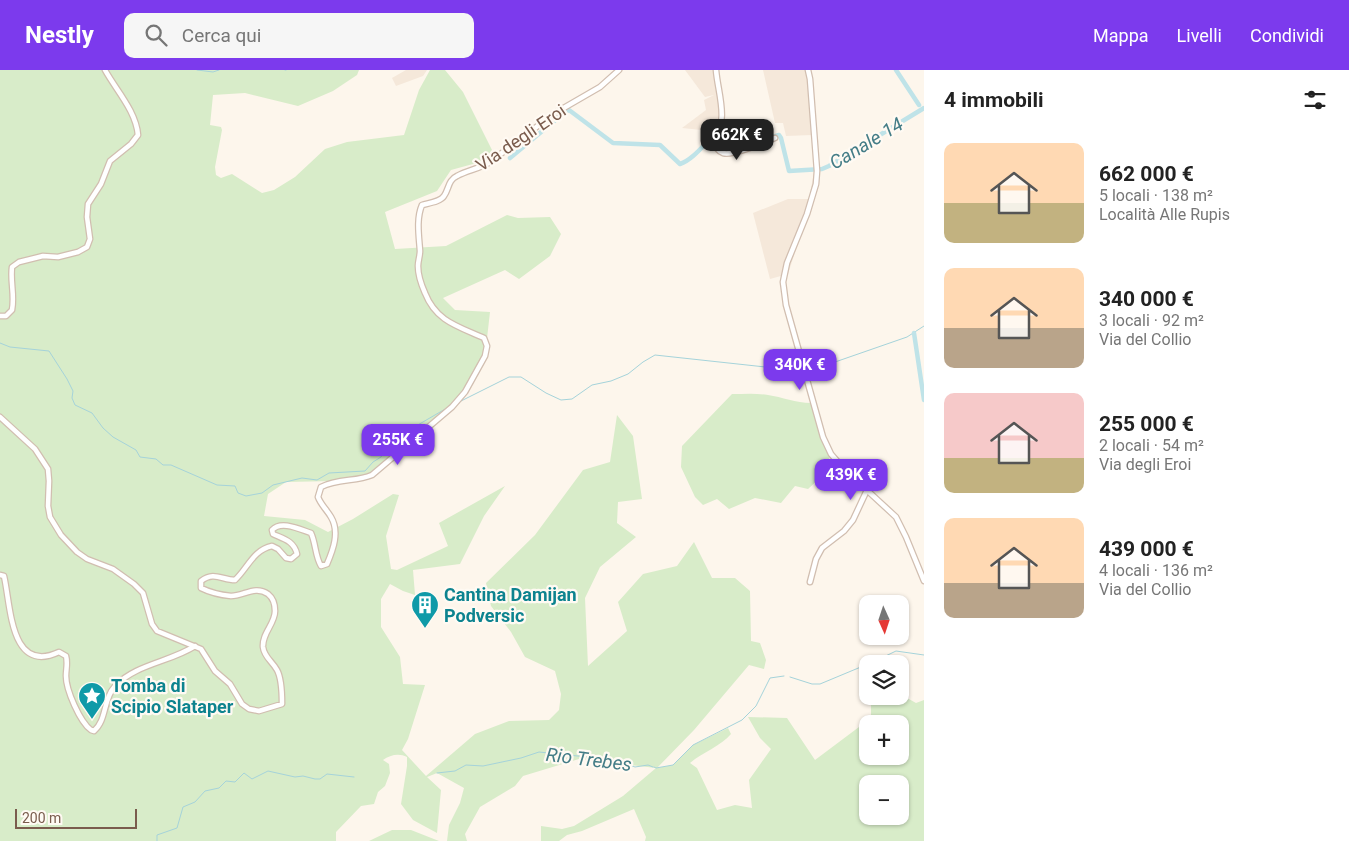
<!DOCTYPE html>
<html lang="it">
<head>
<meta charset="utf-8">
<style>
  :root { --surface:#fff; --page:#f6f6f6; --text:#222; --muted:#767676; --accent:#7c3aed }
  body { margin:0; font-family:Roboto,sans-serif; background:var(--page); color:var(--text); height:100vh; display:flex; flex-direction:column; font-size:19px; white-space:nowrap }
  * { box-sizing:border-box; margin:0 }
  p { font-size:16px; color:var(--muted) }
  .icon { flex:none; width:28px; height:28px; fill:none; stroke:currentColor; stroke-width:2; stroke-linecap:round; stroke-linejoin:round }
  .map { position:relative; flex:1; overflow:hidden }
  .drawer { display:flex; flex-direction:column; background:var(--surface); width:425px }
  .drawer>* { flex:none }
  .needle { width:32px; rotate:177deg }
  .buttons { position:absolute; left:859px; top:525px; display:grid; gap:10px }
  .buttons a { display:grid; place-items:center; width:50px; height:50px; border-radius:10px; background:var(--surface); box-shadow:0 1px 4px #0004; font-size:25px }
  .scale { position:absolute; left:15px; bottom:12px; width:122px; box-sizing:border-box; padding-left:5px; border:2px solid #7a5c4d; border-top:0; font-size:14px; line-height:18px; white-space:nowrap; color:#7a5c4d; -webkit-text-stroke:4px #fffaf3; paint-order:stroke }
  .price { position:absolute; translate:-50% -42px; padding:0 11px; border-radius:10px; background:var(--accent); color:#fff; font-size:16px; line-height:32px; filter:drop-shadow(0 1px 2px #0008) }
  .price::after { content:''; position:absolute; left:50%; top:30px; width:15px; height:11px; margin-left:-8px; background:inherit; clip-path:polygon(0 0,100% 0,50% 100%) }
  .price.active { background:#222; color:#fff }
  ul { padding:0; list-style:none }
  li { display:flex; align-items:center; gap:15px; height:125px; padding:0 20px }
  li span { display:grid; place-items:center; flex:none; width:140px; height:100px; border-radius:10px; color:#555 }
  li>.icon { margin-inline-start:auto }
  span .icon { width:60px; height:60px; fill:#fffc; stroke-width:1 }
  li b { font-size:21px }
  h2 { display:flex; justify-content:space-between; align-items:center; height:60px; padding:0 20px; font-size:21px }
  header { display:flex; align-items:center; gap:30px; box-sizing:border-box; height:70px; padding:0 25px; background:var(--accent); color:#fff }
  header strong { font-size:24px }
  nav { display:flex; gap:28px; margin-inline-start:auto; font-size:18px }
  .search { width:350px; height:45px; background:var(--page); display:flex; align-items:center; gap:12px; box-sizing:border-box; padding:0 18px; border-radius:10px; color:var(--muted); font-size:19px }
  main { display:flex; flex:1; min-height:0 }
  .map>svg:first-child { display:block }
  .residential { fill:#f5e8da }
  .green { fill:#d8ecc9; fill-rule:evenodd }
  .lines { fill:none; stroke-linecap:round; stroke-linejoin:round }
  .stream { stroke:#a5d3da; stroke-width:1 }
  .canal { stroke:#bfe3e8; stroke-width:4.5 }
  .minor-casing { stroke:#d1beb0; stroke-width:7 }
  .minor { stroke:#fff; stroke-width:4.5 }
  .labels { text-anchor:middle; stroke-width:4.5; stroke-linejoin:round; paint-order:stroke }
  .street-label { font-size:18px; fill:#7a5c4d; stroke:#fffaf3 }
  .culture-label { font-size:18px; font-weight:bold; fill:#0d838f; stroke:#fffaf3; text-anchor:start }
  .water-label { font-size:19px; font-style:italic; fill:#437c86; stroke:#fffaf3 }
</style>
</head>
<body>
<header>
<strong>Nestly</strong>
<div class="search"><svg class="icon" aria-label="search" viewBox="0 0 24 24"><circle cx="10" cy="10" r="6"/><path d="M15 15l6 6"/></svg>Cerca qui</div>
<nav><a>Mappa</a><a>Livelli</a><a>Condividi</a></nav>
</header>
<main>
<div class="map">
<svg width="924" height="771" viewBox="0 0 924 771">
  <rect width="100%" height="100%" fill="#fdf6ec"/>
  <g class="residential">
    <path d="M406 0H427L423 6 396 16 392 8Z"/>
    <path d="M685 0H718L725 42 721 62 682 58 706 40 704 30 714 25 705 27Z"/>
    <path d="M763 0H811L820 102 819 113 810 143 805 152 788 204 770 209 753 143 788 129H809L815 97 812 65 786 66 783 53H775Z"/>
  </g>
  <g class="green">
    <path d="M0 0H359L357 5 333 21 298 36 245 23 213 25 210 55 221 57 222 60 215 97 216 105 221 108 232 104 262 123 274 120 295 107 325 79 347 72 404 65 419 20 430 0H445L463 22 492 80 484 91 451 100 437 121 385 142 395 179 446 176 507 145 518 148 550 147 561 164 550 186 519 209 505 200 443 228 455 240 490 242 485 286 465 322 452 337 372 405 334 411 286 412 268 424 264 446 305 450 328 462 353 449 393 424 399 425 386 466 391 499 397 500 448 476 439 453 505 416 484 446 460 494 413 500 415 525 403 521 390 514 381 529V557L400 587 403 614 425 615 408 669 402 680 426 706 475 664 509 651 549 650 559 640 561 624 555 601 525 587 511 562 491 536 486 513 535 465 583 400 610 392 617 345 633 366 642 429 618 432 617 453 636 467 600 497 585 528 588 596 627 561 618 532 643 504 677 496 694 472 712 508H735L750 521 751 571 760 573 766 590 764 599 749 595 694 660 657 698 673 695 693 675 728 658 731 664C721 676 703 682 690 693L697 698 717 740 735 735 752 738 749 710 771 679 760 668 748 647 787 648 815 690 871 648V630L880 626H900V624L916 633 924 630V771H645L646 767 634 739 582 761 567 765 559 771H541V756L562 759 574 756 623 726 656 698 579 689 523 706 515 716 480 737 465 764 467 771H447L449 755 460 733 464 718 437 703 427 707 441 720 437 763 413 750 401 734 407 696V687C399 683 390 685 383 690L389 694 390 703 385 716 378 722 374 734 361 736 336 762V771H0ZM868 654H900V686H868ZM868 714H900V746H868Z"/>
    <path d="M732 324C744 324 756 323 768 325 782 327 796 333 811 333L831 384 820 408 808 419 795 416 781 433 755 428 729 439 717 429 703 435 695 427 681 397 682 376Z"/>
    <path d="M392 760H411L439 771H369Z"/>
  </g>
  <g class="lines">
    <g class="stream">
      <path d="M197 0 213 2 219 0"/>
      <path d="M285 0H286"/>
      <path d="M0 273 10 277 49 281 67 309 73 321 72 328 75 335 92 343 103 358 113 367 136 380 140 387 156 389 163 395H171L217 415 235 416 238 423 246 426 262 423 273 415 302 408 317 410 329 403 365 401 373 392 381 387 388 376 416 356 447 338"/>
      <path d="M806 300H812L907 267 924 256"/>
      <path d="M459 332 509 307H521L546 323 561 330 572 329 592 315 611 311 628 304 643 292 655 285 802 301"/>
      <path d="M869 594 896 581 924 585"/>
      <path d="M790 607 812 614H820L868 594"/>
      <path d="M654 697 656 698 673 695 693 675 742 650 756 636 770 608 784 606"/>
      <path d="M437 703 455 701 466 695 483 696 521 688 539 682 597 688 604 690H618L635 697 648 695 653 697"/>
      <path d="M157 771V765L177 758 183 737 195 732 205 721 219 718 226 711 235 712 244 703 252 709 268 701 295 707 303 706 315 709H320L327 704 354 707"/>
    </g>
    <g class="canal">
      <path d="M896 0 919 35"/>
      <path d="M717 70 738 78 779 65 781 68 789 101 822 99 829 96 924 38"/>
      <path d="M510 88 565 42 569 40 613 73 660 75 680 94C692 90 702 77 711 68L713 69"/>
      <path d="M914 263 924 330"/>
    </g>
    <defs>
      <g id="minor">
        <path d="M716 0C718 24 729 49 714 71 715 76 718 81 723 83 734 86 764 72 775 68"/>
        <path d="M808 0 810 9 817 101 816 114 807 144 787 193 783 212 786 235 823 367 831 384 844 399 896 447 906 467 924 511"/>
        <path d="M0 246H6L12 240C15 225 10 212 12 197L19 192 43 186 58 187 78 182 87 177 90 169 87 147 88 134 101 114 110 91 131 74 138 65C136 41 116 20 105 0"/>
        <path d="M0 347 35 379 48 399 49 411 48 436 50 447 61 465 77 482 87 489 113 499 134 514 143 523 152 554 157 561 201 579 215 601 230 614 242 634 249 639 259 641 282 634C282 624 282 609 277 600 272 591 264 587 263 577 262 563 275 554 275 541 275 534 273 528 268 524 255 515 244 526 231 526 221 525 209 522 201 518V511C214 501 222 510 235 510 248 498 253 480 272 476L278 479 286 488 291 489 297 484C294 471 284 469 273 464L272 460C281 450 299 459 311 463 316 474 315 486 321 496L327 494C333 480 340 462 331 447 327 440 321 435 318 427L321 417C338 408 356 412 372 405L452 337 465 322 485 286 487 276 484 268C457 256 436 251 425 223 421 214 418 205 418 196 418 191 420 186 420 181 419 166 416 149 422 135 429 133 440 132 444 126 449 119 448 110 457 106 468 100 479 99 490 92L555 43 600 17 619 0"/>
        <path d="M0 505 4 506C11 536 10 605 59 582L66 586C68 593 66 599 66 606 66 620 80 652 91 660L94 661C107 650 103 629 115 616 136 594 170 592 195 576"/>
        <path d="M810 512 816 489 822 478 844 461 853 450 867 420"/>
      </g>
    </defs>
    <use href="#minor" class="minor-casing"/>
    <use href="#minor" class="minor"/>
  </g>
  <defs>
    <symbol id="building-pin" viewBox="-11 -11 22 30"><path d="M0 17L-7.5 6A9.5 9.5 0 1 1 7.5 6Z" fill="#0f9aa8" stroke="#fffaf3"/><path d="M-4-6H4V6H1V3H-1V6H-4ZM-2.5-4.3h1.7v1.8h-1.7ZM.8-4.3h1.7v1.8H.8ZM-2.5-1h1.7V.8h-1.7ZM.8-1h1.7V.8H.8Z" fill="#fff"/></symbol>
    <symbol id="sight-pin" viewBox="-11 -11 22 30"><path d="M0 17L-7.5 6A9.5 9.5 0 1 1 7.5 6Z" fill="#0f9aa8" stroke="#fffaf3"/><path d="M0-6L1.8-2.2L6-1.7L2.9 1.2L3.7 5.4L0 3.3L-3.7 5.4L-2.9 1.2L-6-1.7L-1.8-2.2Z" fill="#fff"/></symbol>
  </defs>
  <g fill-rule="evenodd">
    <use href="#building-pin" x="409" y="519" width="32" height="43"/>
    <use href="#sight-pin" x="76" y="610" width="32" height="43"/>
  </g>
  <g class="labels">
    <g class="street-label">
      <text transform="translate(521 68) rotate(-34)" y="6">Via degli Eroi</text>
    </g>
    <g class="culture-label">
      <text x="444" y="531">Cantina Damijan<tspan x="444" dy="21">Podversic</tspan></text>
      <text x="111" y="622">Tomba di<tspan x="111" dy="21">Scipio Slataper</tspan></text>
    </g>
    <g class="water-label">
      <text transform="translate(866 73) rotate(-31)" y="7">Canale 14</text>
      <text transform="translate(589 689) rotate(7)" y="7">Rio Trebes</text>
    </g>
  </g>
</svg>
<div class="buttons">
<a><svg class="needle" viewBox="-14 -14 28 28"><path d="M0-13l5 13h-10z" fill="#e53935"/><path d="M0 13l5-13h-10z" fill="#767676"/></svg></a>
<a><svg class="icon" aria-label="layers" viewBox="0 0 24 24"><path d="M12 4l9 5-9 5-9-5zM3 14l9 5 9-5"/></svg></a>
<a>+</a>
<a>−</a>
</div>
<div class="scale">200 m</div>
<b class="price active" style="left:737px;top:91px">662K €</b>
<b class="price" style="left:800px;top:321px">340K €</b>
<b class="price" style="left:398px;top:396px">255K €</b>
<b class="price" style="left:851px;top:431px">439K €</b>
</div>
<section class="drawer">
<h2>4 immobili<svg class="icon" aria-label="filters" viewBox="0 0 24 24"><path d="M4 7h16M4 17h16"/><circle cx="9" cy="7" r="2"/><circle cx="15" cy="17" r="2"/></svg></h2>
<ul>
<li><span style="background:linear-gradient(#ffd9b3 60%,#c2b280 0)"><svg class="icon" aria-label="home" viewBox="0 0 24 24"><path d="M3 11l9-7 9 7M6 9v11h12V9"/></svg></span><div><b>662 000 €</b><p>5 locali · 138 m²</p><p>Località Alle Rupis</p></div></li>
<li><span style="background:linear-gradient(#ffd9b3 60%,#b9a48a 0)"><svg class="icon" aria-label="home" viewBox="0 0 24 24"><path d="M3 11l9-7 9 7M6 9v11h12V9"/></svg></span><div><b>340 000 €</b><p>3 locali · 92 m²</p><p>Via del Collio</p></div></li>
<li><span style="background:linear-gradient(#f6c9c9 65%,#c2b280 0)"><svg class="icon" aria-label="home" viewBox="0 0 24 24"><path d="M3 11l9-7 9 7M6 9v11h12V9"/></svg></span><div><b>255 000 €</b><p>2 locali · 54 m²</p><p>Via degli Eroi</p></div></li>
<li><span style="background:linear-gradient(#ffd9b3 65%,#b9a48a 0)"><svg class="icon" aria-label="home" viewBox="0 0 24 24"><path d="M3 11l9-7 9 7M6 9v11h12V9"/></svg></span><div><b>439 000 €</b><p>4 locali · 136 m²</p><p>Via del Collio</p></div></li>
</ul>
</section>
</main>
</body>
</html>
